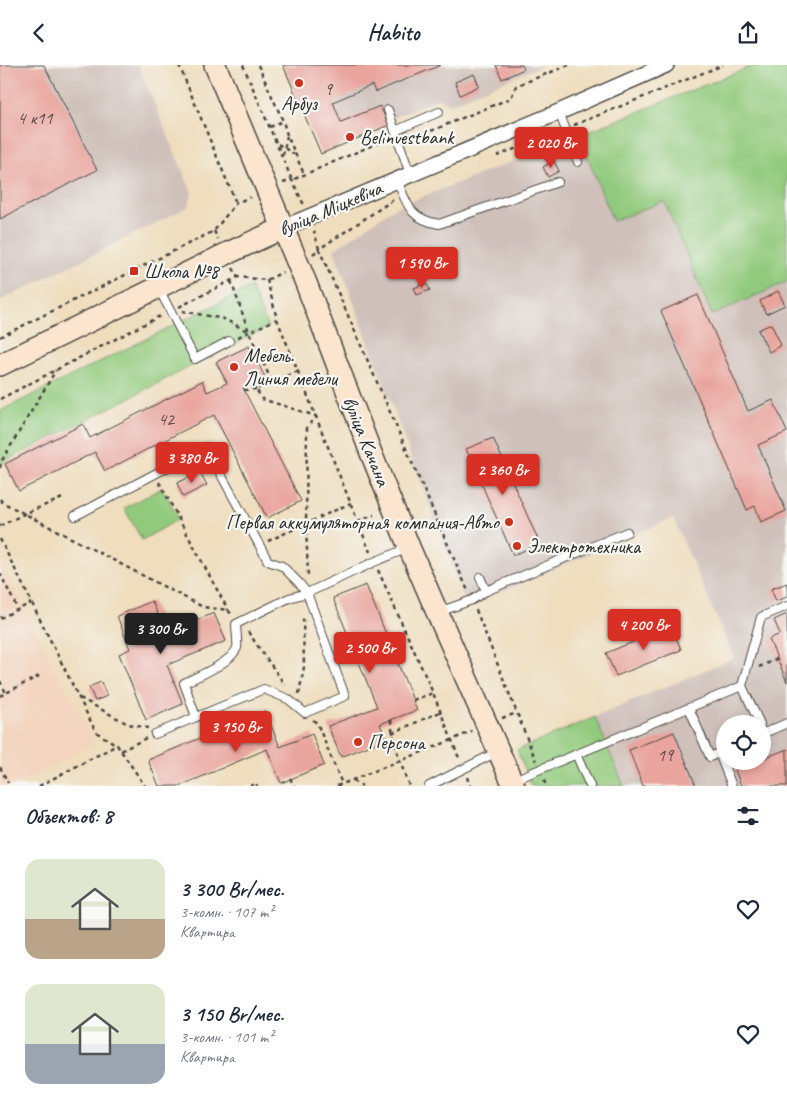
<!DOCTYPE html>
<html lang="ru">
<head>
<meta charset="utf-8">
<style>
  :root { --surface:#fff; --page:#f6f6f7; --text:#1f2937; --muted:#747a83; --accent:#d93025 }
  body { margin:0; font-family:Caveat,sans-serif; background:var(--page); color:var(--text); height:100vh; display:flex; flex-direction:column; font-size:19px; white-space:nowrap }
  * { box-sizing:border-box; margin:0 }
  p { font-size:16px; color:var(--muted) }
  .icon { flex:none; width:28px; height:28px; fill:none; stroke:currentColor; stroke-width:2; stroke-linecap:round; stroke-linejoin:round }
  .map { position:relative; height:721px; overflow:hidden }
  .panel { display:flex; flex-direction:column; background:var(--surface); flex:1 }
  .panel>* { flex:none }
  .buttons { position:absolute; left:716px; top:650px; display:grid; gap:10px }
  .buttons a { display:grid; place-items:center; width:55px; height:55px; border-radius:50%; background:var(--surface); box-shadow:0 2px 8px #0003; font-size:25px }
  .price { position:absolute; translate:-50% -42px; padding:0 11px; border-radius:5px; background:var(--accent); color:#fff; font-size:16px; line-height:32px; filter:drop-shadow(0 1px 2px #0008) }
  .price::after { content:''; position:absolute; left:50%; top:30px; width:15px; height:11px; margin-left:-8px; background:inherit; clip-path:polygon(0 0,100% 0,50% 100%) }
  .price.on { background:#222; color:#fff }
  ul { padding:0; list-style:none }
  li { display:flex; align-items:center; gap:15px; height:125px; padding:0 25px }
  li span { display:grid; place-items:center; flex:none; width:140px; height:100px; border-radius:15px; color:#555 }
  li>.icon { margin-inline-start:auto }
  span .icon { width:60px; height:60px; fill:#fffc; stroke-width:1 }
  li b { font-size:21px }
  h2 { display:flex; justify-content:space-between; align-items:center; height:60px; padding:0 25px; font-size:21px }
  header { display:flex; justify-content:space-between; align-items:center; height:65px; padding:0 25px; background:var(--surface); font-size:22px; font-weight:700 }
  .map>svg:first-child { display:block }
  .built { fill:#f3d4be }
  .industrial { fill:#cfc0ba; fill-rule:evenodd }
  .green { fill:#92ca7d; stroke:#5e7a54 }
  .building { fill:#e9a49d }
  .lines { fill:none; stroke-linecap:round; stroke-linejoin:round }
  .lane-casing { stroke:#484641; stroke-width:10 }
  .street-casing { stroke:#484641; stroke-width:18 }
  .secondary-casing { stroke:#484641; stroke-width:24 }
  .path { stroke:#484641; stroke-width:2.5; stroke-dasharray:4 4; stroke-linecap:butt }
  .lane { stroke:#fff; stroke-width:8 }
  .street { stroke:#fff; stroke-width:15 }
  .secondary { stroke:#fce5cf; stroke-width:21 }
  .poi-dot { fill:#c8321e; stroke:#f6f6f2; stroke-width:2 }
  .labels { text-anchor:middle; stroke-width:4.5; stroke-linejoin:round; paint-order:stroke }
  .number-label { font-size:18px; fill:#5a4948 }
  .poi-label { font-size:20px; fill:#2b2b2b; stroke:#f6f6f2; text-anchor:start }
  .street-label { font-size:20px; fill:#2b2b2b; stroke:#f6f6f2 }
</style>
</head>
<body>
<header><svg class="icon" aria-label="back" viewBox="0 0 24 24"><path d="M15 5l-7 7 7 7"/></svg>Habito<svg class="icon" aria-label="share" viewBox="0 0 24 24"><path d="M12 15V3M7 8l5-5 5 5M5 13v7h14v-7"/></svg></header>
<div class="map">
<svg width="787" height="721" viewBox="0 0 787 721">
  <rect width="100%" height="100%" fill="#f6f6f2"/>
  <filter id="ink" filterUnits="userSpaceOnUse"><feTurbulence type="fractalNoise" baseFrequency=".02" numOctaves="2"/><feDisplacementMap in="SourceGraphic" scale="10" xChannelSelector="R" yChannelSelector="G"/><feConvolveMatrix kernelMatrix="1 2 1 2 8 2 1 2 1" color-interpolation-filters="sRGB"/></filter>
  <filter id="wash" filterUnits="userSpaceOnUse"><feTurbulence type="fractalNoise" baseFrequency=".0096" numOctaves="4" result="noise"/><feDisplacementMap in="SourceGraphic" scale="20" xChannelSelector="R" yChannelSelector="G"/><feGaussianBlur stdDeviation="1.12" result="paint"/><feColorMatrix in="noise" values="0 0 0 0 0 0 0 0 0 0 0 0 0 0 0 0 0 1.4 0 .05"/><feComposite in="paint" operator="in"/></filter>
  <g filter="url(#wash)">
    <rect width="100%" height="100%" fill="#efddbd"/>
    <path class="built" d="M0 496 94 678 17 721H0Z"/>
    <g class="industrial">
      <path d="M0 0H138L192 128 188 142 0 236Z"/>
      <path d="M283 0H544L450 39 439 33 387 55 389 60 321 89Z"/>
      <path d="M579 70 613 156 663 135 712 249 736 240 787 217V721H624L595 652 734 593 673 453 467 541 334 185 394 143ZM725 659H762V696H725Z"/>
    </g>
    <g class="green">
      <path d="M755 0H787V217L712 250 664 136 613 156 579 70Z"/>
      <path d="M251 222 268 262 0 399V346Z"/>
      <path d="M162 423 179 454 142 475 124 443Z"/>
      <path d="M595 652 624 721H531L517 685Z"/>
    </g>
    <g id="blocks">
      <g class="building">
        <path d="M0 0H44L97 105 0 154Z"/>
        <path d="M283 0H441L375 27 372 20 333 37 341 57 380 41 389 60 321 89Z"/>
        <path d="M496 0H522L524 4 502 14Z"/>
        <path d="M474 9 479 21 460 30 455 17Z"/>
        <path d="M554 96 559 106 548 112 543 102Z"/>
        <path d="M426 218 430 225 417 230 414 223Z"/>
        <path d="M778 226 785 240 766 249 760 236Z"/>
        <path d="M698 230 748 346 773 335 787 367 758 380 786 446 761 457 755 441 747 445 661 246Z"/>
        <path d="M771 259 781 280 769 287 758 265Z"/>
        <path d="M249 281 265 312 243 323 301 436 267 453 214 350 105 406 95 387 19 426 5 399 83 359 90 373 202 316 207 327 227 318 216 297Z"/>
        <path d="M493 373 540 479 513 490 466 384Z"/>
        <path d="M200 407 207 420 183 432 177 418Z"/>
        <path d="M787 518V532L776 536 771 524Z"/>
        <path d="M366 520 417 645 380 659 386 674 341 692 328 661 377 642 333 533Z"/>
        <path d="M152 536 166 568 214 548 226 576 167 600 183 639 146 655 119 589 130 584 117 551Z"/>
        <path d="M787 549V617L769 574 780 569 774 555Z"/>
        <path d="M672 561 681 585 616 611 606 588Z"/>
        <path d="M101 617 107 631 95 636 89 622Z"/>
        <path d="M265 646 280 682 312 669 324 700 281 718 267 684 180 721H159L148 695Z"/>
        <path d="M674 667 696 721H643L629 685Z"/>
        <path d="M787 684V721H741L735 705 756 696H762V694Z"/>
      </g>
    </g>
  </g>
  <g filter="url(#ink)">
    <use href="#blocks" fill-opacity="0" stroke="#484641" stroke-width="1"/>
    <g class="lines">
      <defs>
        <g id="lane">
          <path d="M388 45 410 109"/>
          <path d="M559 47 578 97"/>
          <path d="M395 66 439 47"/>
          <path d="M397 115C408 141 409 153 439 159L558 117"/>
          <path d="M159 224 195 294 229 276"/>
          <path d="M75 451 206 382 268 496 282 501 299 518 307 528 289 533 236 559C236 565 238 578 237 583 231 598 198 611 184 618L196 652"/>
          <path d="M480 512 486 526"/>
          <path d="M439 547 472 535 486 526 627 467"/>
          <path d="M689 643 710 692 725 685"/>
          <path d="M760 659 742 621 761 552 787 541"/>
          <path d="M155 669 264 624 288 634 305 648 345 631 307 528 374 497 408 483"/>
          <path d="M762 669 787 658"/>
          <path d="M719 688 732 721"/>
          <path d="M576 689 590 721"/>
          <path d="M514 715 742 621"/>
          <path d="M429 721 497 687"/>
        </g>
        <path id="street" d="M283 163 559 47 666 0"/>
        <g id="secondary">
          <path d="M215 0 306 218 371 388 409 482 437 547 514 721"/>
          <path d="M0 300 226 189 283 163"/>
        </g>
      </defs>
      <use href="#lane" class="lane-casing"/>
      <use href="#street" class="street-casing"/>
      <use href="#secondary" class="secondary-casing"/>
      <g class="path">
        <path d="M179 0 236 138"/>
        <path d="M243 0 292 115 387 74"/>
        <path d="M258 0 283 56 287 70 304 109"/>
        <path d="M574 60 723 0"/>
        <path d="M270 62 283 56"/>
        <path d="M409 75 511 33 516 21 569 0"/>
        <path d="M278 79 294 89"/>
        <path d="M283 90 287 71"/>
        <path d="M497 91 555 68"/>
        <path d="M283 118 292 115 304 140"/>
        <path d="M393 135 319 184 468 526"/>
        <path d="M214 166 218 174"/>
        <path d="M313 189 319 184 314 166"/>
        <path d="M233 203 238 212 267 215 283 207"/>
        <path d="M267 215 277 254 370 487"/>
        <path d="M231 216 249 267 272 317"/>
        <path d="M179 242 238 212"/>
        <path d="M182 246 224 254 247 266"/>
        <path d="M0 272 214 166 236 138 250 132"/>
        <path d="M238 272 277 254"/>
        <path d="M298 306 256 324 262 334 316 351 307 362 306 458 308 512"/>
        <path d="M244 325 256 324"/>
        <path d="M0 334 160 251"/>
        <path d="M0 403 1 397 56 305"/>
        <path d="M159 417 228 545"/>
        <path d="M0 434 2 437 203 542 228 545 231 549"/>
        <path d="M358 456 374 450"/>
        <path d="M0 461 24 449 65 432"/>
        <path d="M0 474 96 667 117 680"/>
        <path d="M268 476 351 438"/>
        <path d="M378 505 433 628 459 693"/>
        <path d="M0 508 18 545"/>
        <path d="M476 545 536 696"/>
        <path d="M0 553 31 538"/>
        <path d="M248 567 285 620"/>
        <path d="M388 572 405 565"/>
        <path d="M759 602 777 594"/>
        <path d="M0 616 6 628"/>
        <path d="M299 629 304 602 303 550"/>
        <path d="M0 631 41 610"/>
        <path d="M80 633 128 659 148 663"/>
        <path d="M413 635 433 628"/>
        <path d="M502 653 517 648"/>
        <path d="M313 655 317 658 342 719"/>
        <path d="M391 655C393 678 401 699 409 721"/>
        <path d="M392 668 440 647"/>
        <path d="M121 686 146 673"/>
        <path d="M0 702 8 718"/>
        <path d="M467 712 470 721"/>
        <path d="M290 713 294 721"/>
        <path d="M353 715 362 721"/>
        <path d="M544 715 546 721"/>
        <path d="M39 721 117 680 145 721"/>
        <path d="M250 721 256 718 257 721"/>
        <path d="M337 721 452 675 472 666"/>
      </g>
      <use href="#lane" class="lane"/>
      <use href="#street" class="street"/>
      <use href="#secondary" class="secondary"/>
    </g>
  </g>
  <g class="poi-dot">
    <circle cx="299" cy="18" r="5"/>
    <circle cx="350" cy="72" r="5"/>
    <rect x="129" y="201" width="10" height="10" rx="2.5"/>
    <circle cx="234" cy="302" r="5"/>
    <circle cx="509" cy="457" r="5"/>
    <circle cx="517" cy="481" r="5"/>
    <circle cx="358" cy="677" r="5"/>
  </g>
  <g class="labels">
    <g class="number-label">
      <text x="328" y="30">9</text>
      <text x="35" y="59">4 к11</text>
      <text x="166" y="360">42</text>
      <text x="665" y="696">19</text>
    </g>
    <g class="poi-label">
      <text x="299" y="45" text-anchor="middle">Арбуз</text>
      <text x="360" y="79">Belinvestbank</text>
      <text x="144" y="213">Школа №8</text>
      <text x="244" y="297">Мебель.<tspan x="244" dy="23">Линия мебели</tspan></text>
      <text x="499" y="464" text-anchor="end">Первая аккумуляторная компания-Авто</text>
      <text x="527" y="488">Электротехника</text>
      <text x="368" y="684">Персона</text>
    </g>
    <g class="street-label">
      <text transform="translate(330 143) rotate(-23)" y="7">вуліца Міцкевіча</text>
      <text transform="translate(367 376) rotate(68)" y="7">вуліца Качана</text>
    </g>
  </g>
</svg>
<div class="buttons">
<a><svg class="icon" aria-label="locate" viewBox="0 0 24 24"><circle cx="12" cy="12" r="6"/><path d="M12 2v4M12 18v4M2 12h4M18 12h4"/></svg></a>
</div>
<b class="price" style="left:551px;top:104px">2 020 Br</b>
<b class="price" style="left:422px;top:224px">1 590 Br</b>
<b class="price" style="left:192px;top:419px">3 380 Br</b>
<b class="price" style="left:503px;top:431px">2 360 Br</b>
<b class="price" style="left:644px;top:586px">4 200 Br</b>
<b class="price on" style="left:161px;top:590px">3 300 Br</b>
<b class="price" style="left:370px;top:609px">2 500 Br</b>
<b class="price" style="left:236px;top:688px">3 150 Br</b>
</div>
<section class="panel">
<h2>Объектов: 8<svg class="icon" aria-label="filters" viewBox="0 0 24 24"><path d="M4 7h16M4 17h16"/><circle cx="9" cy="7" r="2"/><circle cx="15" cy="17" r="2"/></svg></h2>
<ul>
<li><span style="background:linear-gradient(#dfe7d0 60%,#b9a48a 0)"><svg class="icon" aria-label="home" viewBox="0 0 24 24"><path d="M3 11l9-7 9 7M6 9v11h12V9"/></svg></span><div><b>3 300 Br/мес.</b><p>3-комн. · 107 m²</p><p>Квартира</p></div><svg class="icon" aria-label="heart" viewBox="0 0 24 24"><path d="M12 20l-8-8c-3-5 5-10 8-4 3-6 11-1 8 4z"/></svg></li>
<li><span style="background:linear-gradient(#dfe7d0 60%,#9aa5b1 0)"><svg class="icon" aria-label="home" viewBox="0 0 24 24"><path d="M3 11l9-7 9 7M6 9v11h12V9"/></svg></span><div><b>3 150 Br/мес.</b><p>3-комн. · 101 m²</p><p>Квартира</p></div><svg class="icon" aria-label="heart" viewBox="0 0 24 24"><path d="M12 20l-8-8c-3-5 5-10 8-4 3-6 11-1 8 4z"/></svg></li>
</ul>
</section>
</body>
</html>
